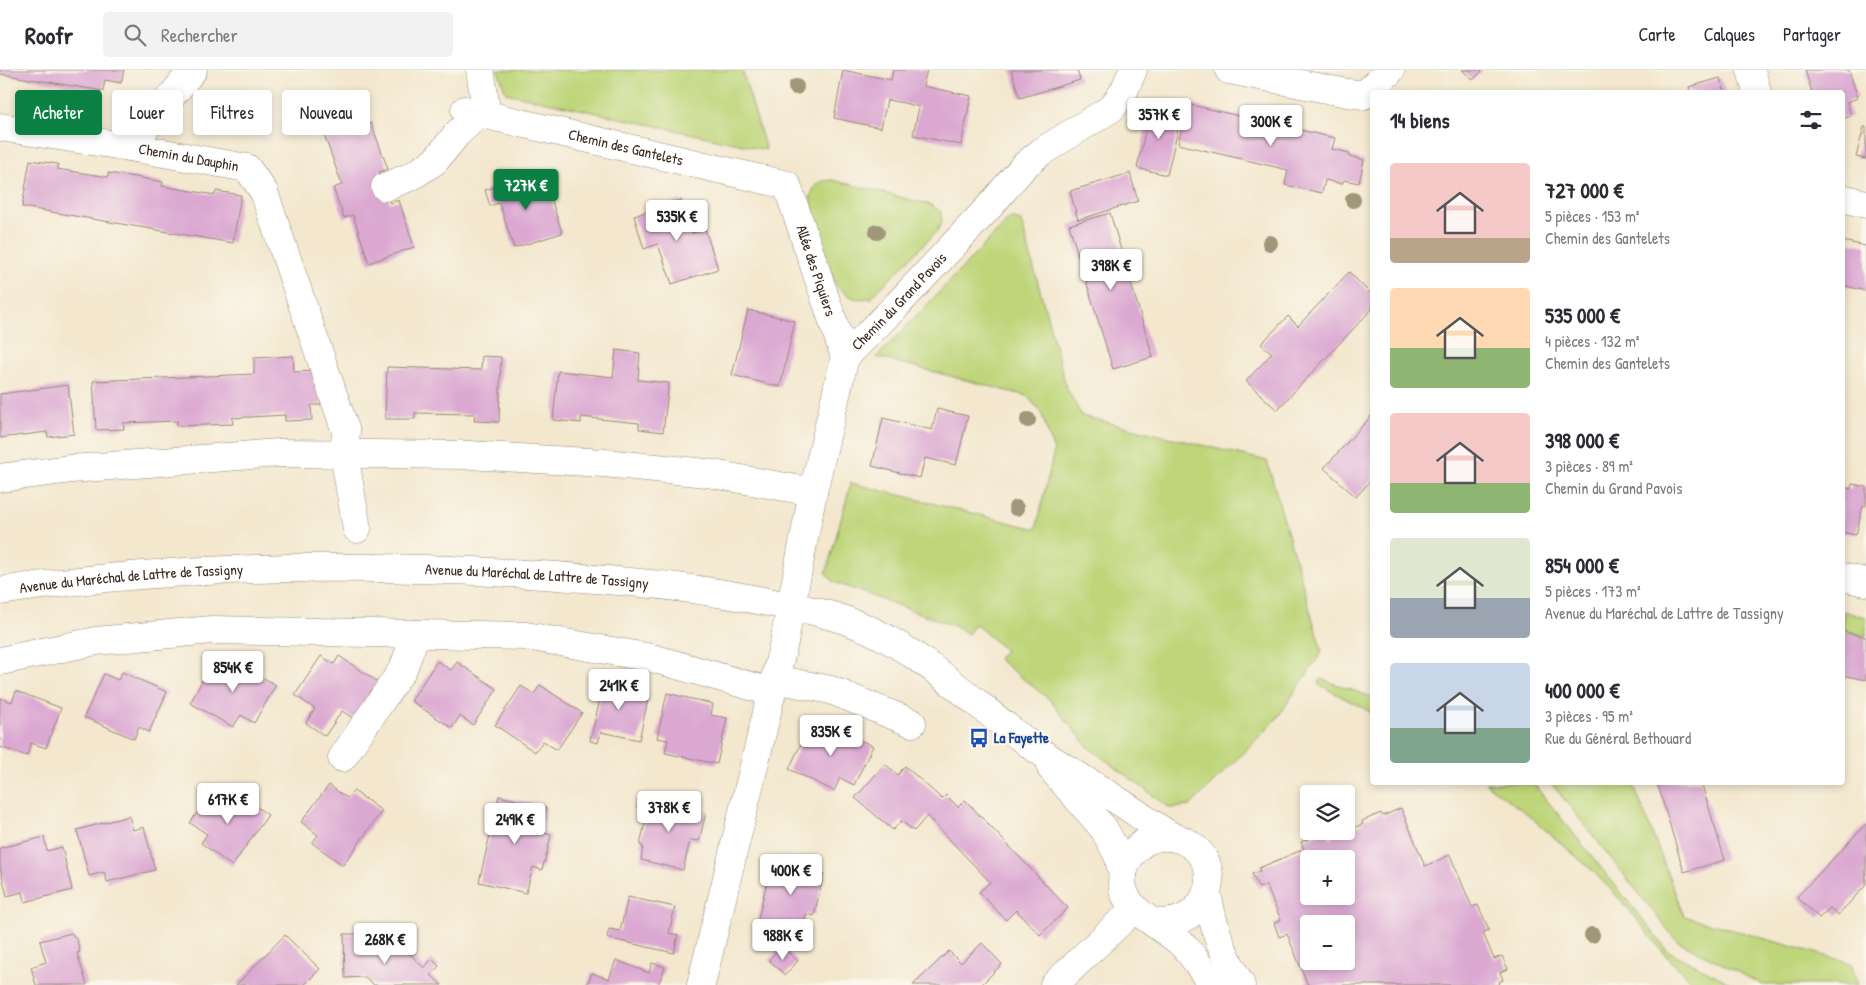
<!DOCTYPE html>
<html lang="fr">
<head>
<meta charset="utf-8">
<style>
  :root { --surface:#fff; --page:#f2f2f3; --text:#2b2b33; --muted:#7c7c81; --line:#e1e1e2; --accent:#0b8043 }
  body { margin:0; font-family:"Patrick Hand",sans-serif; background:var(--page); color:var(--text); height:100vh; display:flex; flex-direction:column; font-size:19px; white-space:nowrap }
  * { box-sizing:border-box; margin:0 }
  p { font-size:16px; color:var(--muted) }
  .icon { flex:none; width:28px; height:28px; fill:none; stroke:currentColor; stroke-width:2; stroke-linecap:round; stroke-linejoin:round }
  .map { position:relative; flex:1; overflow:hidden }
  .drawer { position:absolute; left:1370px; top:20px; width:475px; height:695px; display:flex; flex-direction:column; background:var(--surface); border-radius:5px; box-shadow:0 2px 8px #0003 }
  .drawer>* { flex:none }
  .top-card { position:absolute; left:15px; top:20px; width:475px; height:45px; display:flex; gap:10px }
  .controls { position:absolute; left:1300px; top:715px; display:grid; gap:10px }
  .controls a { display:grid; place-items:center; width:55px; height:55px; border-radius:5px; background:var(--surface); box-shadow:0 2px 8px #0003; font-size:25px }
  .price { position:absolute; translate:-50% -42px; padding:0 11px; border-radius:5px; background:#fff; color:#222; font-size:16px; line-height:32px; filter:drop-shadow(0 1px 2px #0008) }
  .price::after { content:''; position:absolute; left:50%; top:30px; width:15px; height:11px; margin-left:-8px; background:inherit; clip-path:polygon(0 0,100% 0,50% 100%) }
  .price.selected { background:var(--accent); color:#fff }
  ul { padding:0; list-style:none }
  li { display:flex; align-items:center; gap:15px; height:125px; padding:0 20px }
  li span { display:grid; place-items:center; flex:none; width:140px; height:100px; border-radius:5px; color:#555 }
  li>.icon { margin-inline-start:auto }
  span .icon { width:60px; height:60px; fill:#fffc; stroke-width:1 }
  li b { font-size:21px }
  h2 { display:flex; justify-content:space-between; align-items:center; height:60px; padding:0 20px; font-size:21px }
  .tag { padding:0 18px; border-radius:5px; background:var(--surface); box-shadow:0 2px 8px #0003; font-size:18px; line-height:45px }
  .tag.selected { background:var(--accent); color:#fff }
  header { display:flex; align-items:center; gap:30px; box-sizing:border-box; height:70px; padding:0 25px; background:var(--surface); border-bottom:1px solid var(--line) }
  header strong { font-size:24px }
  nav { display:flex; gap:28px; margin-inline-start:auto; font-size:18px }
  .search { width:350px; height:45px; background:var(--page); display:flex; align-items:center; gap:12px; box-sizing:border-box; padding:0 18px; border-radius:5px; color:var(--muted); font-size:19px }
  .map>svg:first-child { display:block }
  .green { fill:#bed579; stroke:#7c804c }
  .building { fill:#dba8d2; fill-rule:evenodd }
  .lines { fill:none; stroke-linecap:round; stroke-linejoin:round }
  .minor-casing { stroke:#978876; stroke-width:29 }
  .minor { stroke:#fff; stroke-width:28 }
  .tree { fill:#a0977a }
  .labels { text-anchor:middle; stroke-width:4.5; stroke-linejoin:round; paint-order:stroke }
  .street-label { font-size:15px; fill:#3b2a1e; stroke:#fbf7ec }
  .transit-label { font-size:15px; font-weight:bold; fill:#164399; stroke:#fbf7ec; text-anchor:start }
</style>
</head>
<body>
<header>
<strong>Roofr</strong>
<div class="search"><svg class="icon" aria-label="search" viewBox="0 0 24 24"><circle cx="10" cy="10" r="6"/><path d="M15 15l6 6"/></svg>Rechercher</div>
<nav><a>Carte</a><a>Calques</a><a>Partager</a></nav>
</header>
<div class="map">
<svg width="1866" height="915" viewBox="0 0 1866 915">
  <rect width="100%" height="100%" fill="#fbf7ec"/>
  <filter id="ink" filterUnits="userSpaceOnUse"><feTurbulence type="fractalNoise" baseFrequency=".02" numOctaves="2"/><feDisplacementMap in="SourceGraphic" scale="10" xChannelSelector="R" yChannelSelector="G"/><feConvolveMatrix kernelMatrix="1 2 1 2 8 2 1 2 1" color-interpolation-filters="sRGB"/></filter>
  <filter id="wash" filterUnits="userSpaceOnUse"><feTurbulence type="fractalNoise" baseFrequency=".0096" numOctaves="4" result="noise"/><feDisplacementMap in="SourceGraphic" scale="20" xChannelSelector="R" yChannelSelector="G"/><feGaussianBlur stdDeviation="1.12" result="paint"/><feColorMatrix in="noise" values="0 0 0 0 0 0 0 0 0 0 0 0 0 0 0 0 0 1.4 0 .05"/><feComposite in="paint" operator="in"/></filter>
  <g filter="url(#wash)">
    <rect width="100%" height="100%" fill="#f3e7ce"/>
    <g class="green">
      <path d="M498 0H742L766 80 506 23Z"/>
      <path d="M833 110 931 135 941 142 942 152 937 161 871 228C852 231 846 226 834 212L810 129C815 113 816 111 833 110Z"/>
      <path d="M1010 148 1021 151 1067 319 1082 346 1267 391 1322 582 1275 651 1190 736 1170 738 1088 677 1050 630 998 589 1005 580 975 554 968 564 957 557 834 512 826 503 851 413 1036 459 1054 381 1041 342 1027 326 877 287Z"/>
      <path d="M1843 541 1866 547V566L1843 561Z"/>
      <path d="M1321 609 1372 627V643L1318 614Z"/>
      <path d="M1485 713H1533L1668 881 1734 915H1696L1667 887 1627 837 1593 801 1526 743Z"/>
      <path d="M1551 713H1633L1684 846 1851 893 1858 915H1763L1676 870Z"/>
    </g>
    <g id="blocks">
      <g class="building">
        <path d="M0 0H124L121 13 105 10 103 21 0 4Z"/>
        <path d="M843 0 891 10 893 0H927L923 16 971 26 961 75 913 65 919 37 904 33 887 30 881 58 834 48Z"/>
        <path d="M1011 0H1077L1080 10 1020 28Z"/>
        <path d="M1462 0H1483L1473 10Z"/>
        <path d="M1805 0H1849L1858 28 1847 32 1851 46 1842 49V22H1812Z"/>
        <path d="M1720 8 1725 22H1690L1689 17Z"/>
        <path d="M1187 34 1335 68 1332 79 1350 83 1349 86 1364 90 1359 113 1344 110 1342 114 1325 110 1322 123 1285 115 1288 100 1178 74Z"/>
        <path d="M1151 36 1182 43 1167 105 1137 98Z"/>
        <path d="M358 40 363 56 371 53 388 99 379 102 390 133 399 130 414 177 369 193 353 145 344 148 333 118 342 115 320 53Z"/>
        <path d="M1864 57H1866V89L1856 87Z"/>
        <path d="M30 90 58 94 57 99 108 107V103L135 107 163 112 162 116 215 125 216 121 241 125 233 173 22 137Z"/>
        <path d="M1130 103 1138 131 1078 150 1070 121Z"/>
        <path d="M532 106 537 122 548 118 562 163 514 178 499 133 490 136 485 120Z"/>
        <path d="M681 130 692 163 705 159 718 199 672 214 658 174 644 179 634 146Z"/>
        <path d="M1110 143 1153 287 1113 299 1069 155Z"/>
        <path d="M1842 171 1866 176V221L1842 215Z"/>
        <path d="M1349 202 1372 225V239L1277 340 1246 311 1272 283 1261 274 1288 246 1298 256Z"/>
        <path d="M748 240 795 251 780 317 732 305Z"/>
        <path d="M616 280 640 283 638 310 669 313 663 362 639 359V353L609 350 581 347V353L553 350 558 301 613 307Z"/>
        <path d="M293 286 294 302 320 301 321 335H311L312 350 285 351V345L232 348 233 354 177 356V351L123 353 124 359 96 360 93 311 254 304V288Z"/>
        <path d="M482 286 501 287 499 352 474 351 475 344 415 343V349H385L387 297 481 300Z"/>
        <path d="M68 315 74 364 48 367 47 362 0 368V324Z"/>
        <path d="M937 339 968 346 956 395 925 388 920 408 872 396 883 348 932 360Z"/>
        <path d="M1372 345V409L1356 427 1324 398Z"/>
        <path d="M1852 414 1866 417V436H1863L1856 465 1842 462V417L1851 419Z"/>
        <path d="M1842 561 1866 567V610L1842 605Z"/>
        <path d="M321 586 334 594 339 586 381 614 357 651 342 641 325 666 306 653 315 639 295 625Z"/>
        <path d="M233 590 276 615 254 653 241 645 233 657 190 633 213 591 228 599Z"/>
        <path d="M437 591 451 600 457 592 497 619 473 655 460 646 452 658 411 631Z"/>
        <path d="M122 602 167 622 149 662 139 657 134 669 84 647 104 604 118 610Z"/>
        <path d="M606 604 621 607 619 618 649 625 639 670 601 662 598 673 590 671Z"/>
        <path d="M540 615 582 643 557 680 543 671 535 682 495 655 521 616 534 624Z"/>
        <path d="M16 621 61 638 46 678 31 673 27 686 0 677V628L12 632Z"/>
        <path d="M667 623 713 634 711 645 727 648 717 694 665 683 668 670 657 668Z"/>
        <path d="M828 655 873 676 854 715 840 708 834 721 789 699 809 657 824 664Z"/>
        <path d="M885 694 898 705 905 696 942 729 946 725 958 737 965 730 1068 838 1040 865 1016 840 1006 850 979 822 990 812 927 746 914 761 901 751 893 760 855 728Z"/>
        <path d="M1657 712H1701L1725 790 1684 802Z"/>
        <path d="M329 715 347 728 354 721 382 741 343 795 312 773 318 765 301 752Z"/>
        <path d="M213 719 233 733 239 724 268 745 232 796 201 773 207 764 190 753Z"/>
        <path d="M499 726 546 737 541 762 551 765 547 782 542 800 533 797 526 823 479 812Z"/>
        <path d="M639 728 706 743 699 771 690 770 683 800 641 790 643 776 640 775 648 739 637 737Z"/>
        <path d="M1401 738 1425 796 1450 785 1472 837 1478 835 1489 860 1483 863 1494 889 1502 886 1508 899 1500 902 1503 910 1499 912 1500 915H1308L1287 864 1279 867 1274 853 1281 850 1266 815 1259 818 1252 804 1260 801 1259 798 1304 779 1301 772 1326 761H1327L1330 768 1363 754 1362 751 1381 743 1383 746ZM1309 789H1346V826H1309ZM1309 854H1346V891H1309Z"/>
        <path d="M129 746 133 760 144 757 155 800 107 812 104 802 89 806 77 760Z"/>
        <path d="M1866 754V815L1838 845 1830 838 1819 848 1797 827Z"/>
        <path d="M44 767 47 781 62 777 72 820 25 832 23 822 7 826 0 797V778Z"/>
        <path d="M780 792 824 803 814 846 806 844 802 860 758 849 768 807 776 809Z"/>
        <path d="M628 827 675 837 669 863 678 865 674 883 607 868 609 859 620 861Z"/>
        <path d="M71 863 77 870 80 882 77 883 87 915H36L31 897 46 892 40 871Z"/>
        <path d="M344 864H362L384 888 399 873 424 898 432 889 439 896 431 905 442 915H374L365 907 345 908Z"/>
        <path d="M285 865 320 899 304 915H236Z"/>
        <path d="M982 873 1002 894 982 914 983 915H913L949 881 961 893Z"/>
        <path d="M781 876 798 891 785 905 769 890Z"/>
        <path d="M616 890 649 903 652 893 665 897 658 915H587L592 903 609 909Z"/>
      </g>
    </g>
  </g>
  <g filter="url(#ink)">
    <use href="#blocks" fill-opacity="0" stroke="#978876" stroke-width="1"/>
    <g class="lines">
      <defs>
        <g id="minor">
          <path d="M480 0 487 45"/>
          <path d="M1229 0 1347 23 1364 25 1391 0"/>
          <path d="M1751 0 1757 22"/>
          <path id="s1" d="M465 40 787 115 845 287"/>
          <path id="s2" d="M0 57 130 77 247 98 264 122 346 362 344 384 357 459"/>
          <path d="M130 77 193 0"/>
          <path d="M385 117 412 106 435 91 457 64 479 43"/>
          <path d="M1842 128 1866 134"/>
          <path d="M0 408 71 399 279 383 468 385 604 393 707 403 813 422"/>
          <path d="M1842 507 1866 512"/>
          <path id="s3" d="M0 521C202 491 416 493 619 511 669 515 719 522 768 532 803 538 837 545 870 560 929 588 976 635 1028 673 1055 693 1084 709 1112 727 1134 740 1153 756 1175 768"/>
          <path d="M0 591 96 571 212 560 526 566 652 588 772 622"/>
          <path d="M775 609 831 620 912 653"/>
          <path d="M342 688 403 599 416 564"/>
          <path d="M1051 698 1104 759 1118 785 1123 805"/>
          <path d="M1207 822C1213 858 1223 884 1241 915"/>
          <path d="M1151 851C1201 864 1232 800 1188 773 1177 766 1164 765 1151 769 1141 773 1132 782 1127 792 1106 837 1159 851 1183 875 1194 886 1203 902 1212 915"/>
          <path id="s4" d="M701 915 784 572 813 422 845 287 897 235 990 136 1024 96 1041 82 1112 38 1124 21 1133 0"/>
          <path d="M1054 915 1134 839"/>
        </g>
      </defs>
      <use href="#minor" class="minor-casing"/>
      <use href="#minor" class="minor"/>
    </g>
    <g class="tree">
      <circle cx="796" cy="17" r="8"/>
      <circle cx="1353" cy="130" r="8"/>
      <circle cx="877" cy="162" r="8"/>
      <circle cx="1270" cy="173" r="8"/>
      <circle cx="1028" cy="350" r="8"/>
      <circle cx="1016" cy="438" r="8"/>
      <circle cx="1592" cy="865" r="8"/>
    </g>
  </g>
  <defs>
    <symbol id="bus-bare" viewBox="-9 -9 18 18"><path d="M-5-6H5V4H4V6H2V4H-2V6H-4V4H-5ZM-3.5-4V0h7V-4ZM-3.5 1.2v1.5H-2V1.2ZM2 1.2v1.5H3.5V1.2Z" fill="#1a4fb4" stroke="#fbf7ec" stroke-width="2.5" paint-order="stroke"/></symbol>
  </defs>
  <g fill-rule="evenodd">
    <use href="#bus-bare" x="965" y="654" width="28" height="28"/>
  </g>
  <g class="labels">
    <g class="street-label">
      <text dy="5" stroke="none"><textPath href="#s1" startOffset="165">Chemin des Gantelets</textPath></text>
      <text dy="5" stroke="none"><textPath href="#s2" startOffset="191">Chemin du Dauphin</textPath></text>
      <text dy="5" stroke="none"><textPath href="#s1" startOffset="421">Allée des Piquiers</textPath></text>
      <text dy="5" stroke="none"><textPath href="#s4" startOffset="722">Chemin du Grand Pavois</textPath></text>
      <text dy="5" stroke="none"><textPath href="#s3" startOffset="538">Avenue du Maréchal de Lattre de Tassigny</textPath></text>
      <text dy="5" stroke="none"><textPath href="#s3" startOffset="132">Avenue du Maréchal de Lattre de Tassigny</textPath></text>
    </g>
    <g class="transit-label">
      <text x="994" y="673">La Fayette</text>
    </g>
  </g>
</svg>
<div class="controls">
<a><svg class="icon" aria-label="layers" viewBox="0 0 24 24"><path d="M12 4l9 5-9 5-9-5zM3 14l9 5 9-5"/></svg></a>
<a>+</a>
<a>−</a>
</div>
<b class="price" style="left:1159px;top:70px">357K €</b>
<b class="price" style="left:1271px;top:77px">300K €</b>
<b class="price selected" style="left:526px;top:141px">727K €</b>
<b class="price" style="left:677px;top:172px">535K €</b>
<b class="price" style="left:1111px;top:221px">398K €</b>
<b class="price" style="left:233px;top:623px">854K €</b>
<b class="price" style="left:619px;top:641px">241K €</b>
<b class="price" style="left:831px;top:687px">835K €</b>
<b class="price" style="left:228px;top:755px">617K €</b>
<b class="price" style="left:669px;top:763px">378K €</b>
<b class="price" style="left:515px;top:775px">249K €</b>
<b class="price" style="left:791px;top:826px">400K €</b>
<b class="price" style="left:783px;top:891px">988K €</b>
<b class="price" style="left:385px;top:895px">268K €</b>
<div class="top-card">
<a class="tag selected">Acheter</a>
<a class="tag">Louer</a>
<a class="tag">Filtres</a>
<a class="tag">Nouveau</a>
</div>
<section class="drawer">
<h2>14 biens<svg class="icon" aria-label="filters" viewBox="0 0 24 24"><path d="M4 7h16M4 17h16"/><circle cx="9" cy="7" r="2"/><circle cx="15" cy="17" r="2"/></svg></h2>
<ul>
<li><span style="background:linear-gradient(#f6c9c9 75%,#b9a48a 0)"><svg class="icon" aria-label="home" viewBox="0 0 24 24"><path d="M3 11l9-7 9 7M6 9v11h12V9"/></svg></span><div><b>727 000 €</b><p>5 pièces · 153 m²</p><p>Chemin des Gantelets</p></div></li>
<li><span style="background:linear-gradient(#ffd9b3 60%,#8fb573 0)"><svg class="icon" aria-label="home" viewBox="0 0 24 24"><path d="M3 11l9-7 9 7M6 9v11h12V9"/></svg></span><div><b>535 000 €</b><p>4 pièces · 132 m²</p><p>Chemin des Gantelets</p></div></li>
<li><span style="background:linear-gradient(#f6c9c9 70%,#8fb573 0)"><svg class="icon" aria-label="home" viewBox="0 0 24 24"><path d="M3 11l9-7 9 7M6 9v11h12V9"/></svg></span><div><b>398 000 €</b><p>3 pièces · 89 m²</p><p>Chemin du Grand Pavois</p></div></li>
<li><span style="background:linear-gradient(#dfe7d0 60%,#9aa5b1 0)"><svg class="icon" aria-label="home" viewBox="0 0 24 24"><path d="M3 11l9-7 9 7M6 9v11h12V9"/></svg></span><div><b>854 000 €</b><p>5 pièces · 173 m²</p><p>Avenue du Maréchal de Lattre de Tassigny</p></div></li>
<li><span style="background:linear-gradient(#c9d6e8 65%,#7fa58c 0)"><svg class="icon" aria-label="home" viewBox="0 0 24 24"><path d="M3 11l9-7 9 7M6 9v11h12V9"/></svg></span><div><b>400 000 €</b><p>3 pièces · 95 m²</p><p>Rue du Général Bethouard</p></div></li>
</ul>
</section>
</div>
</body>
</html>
